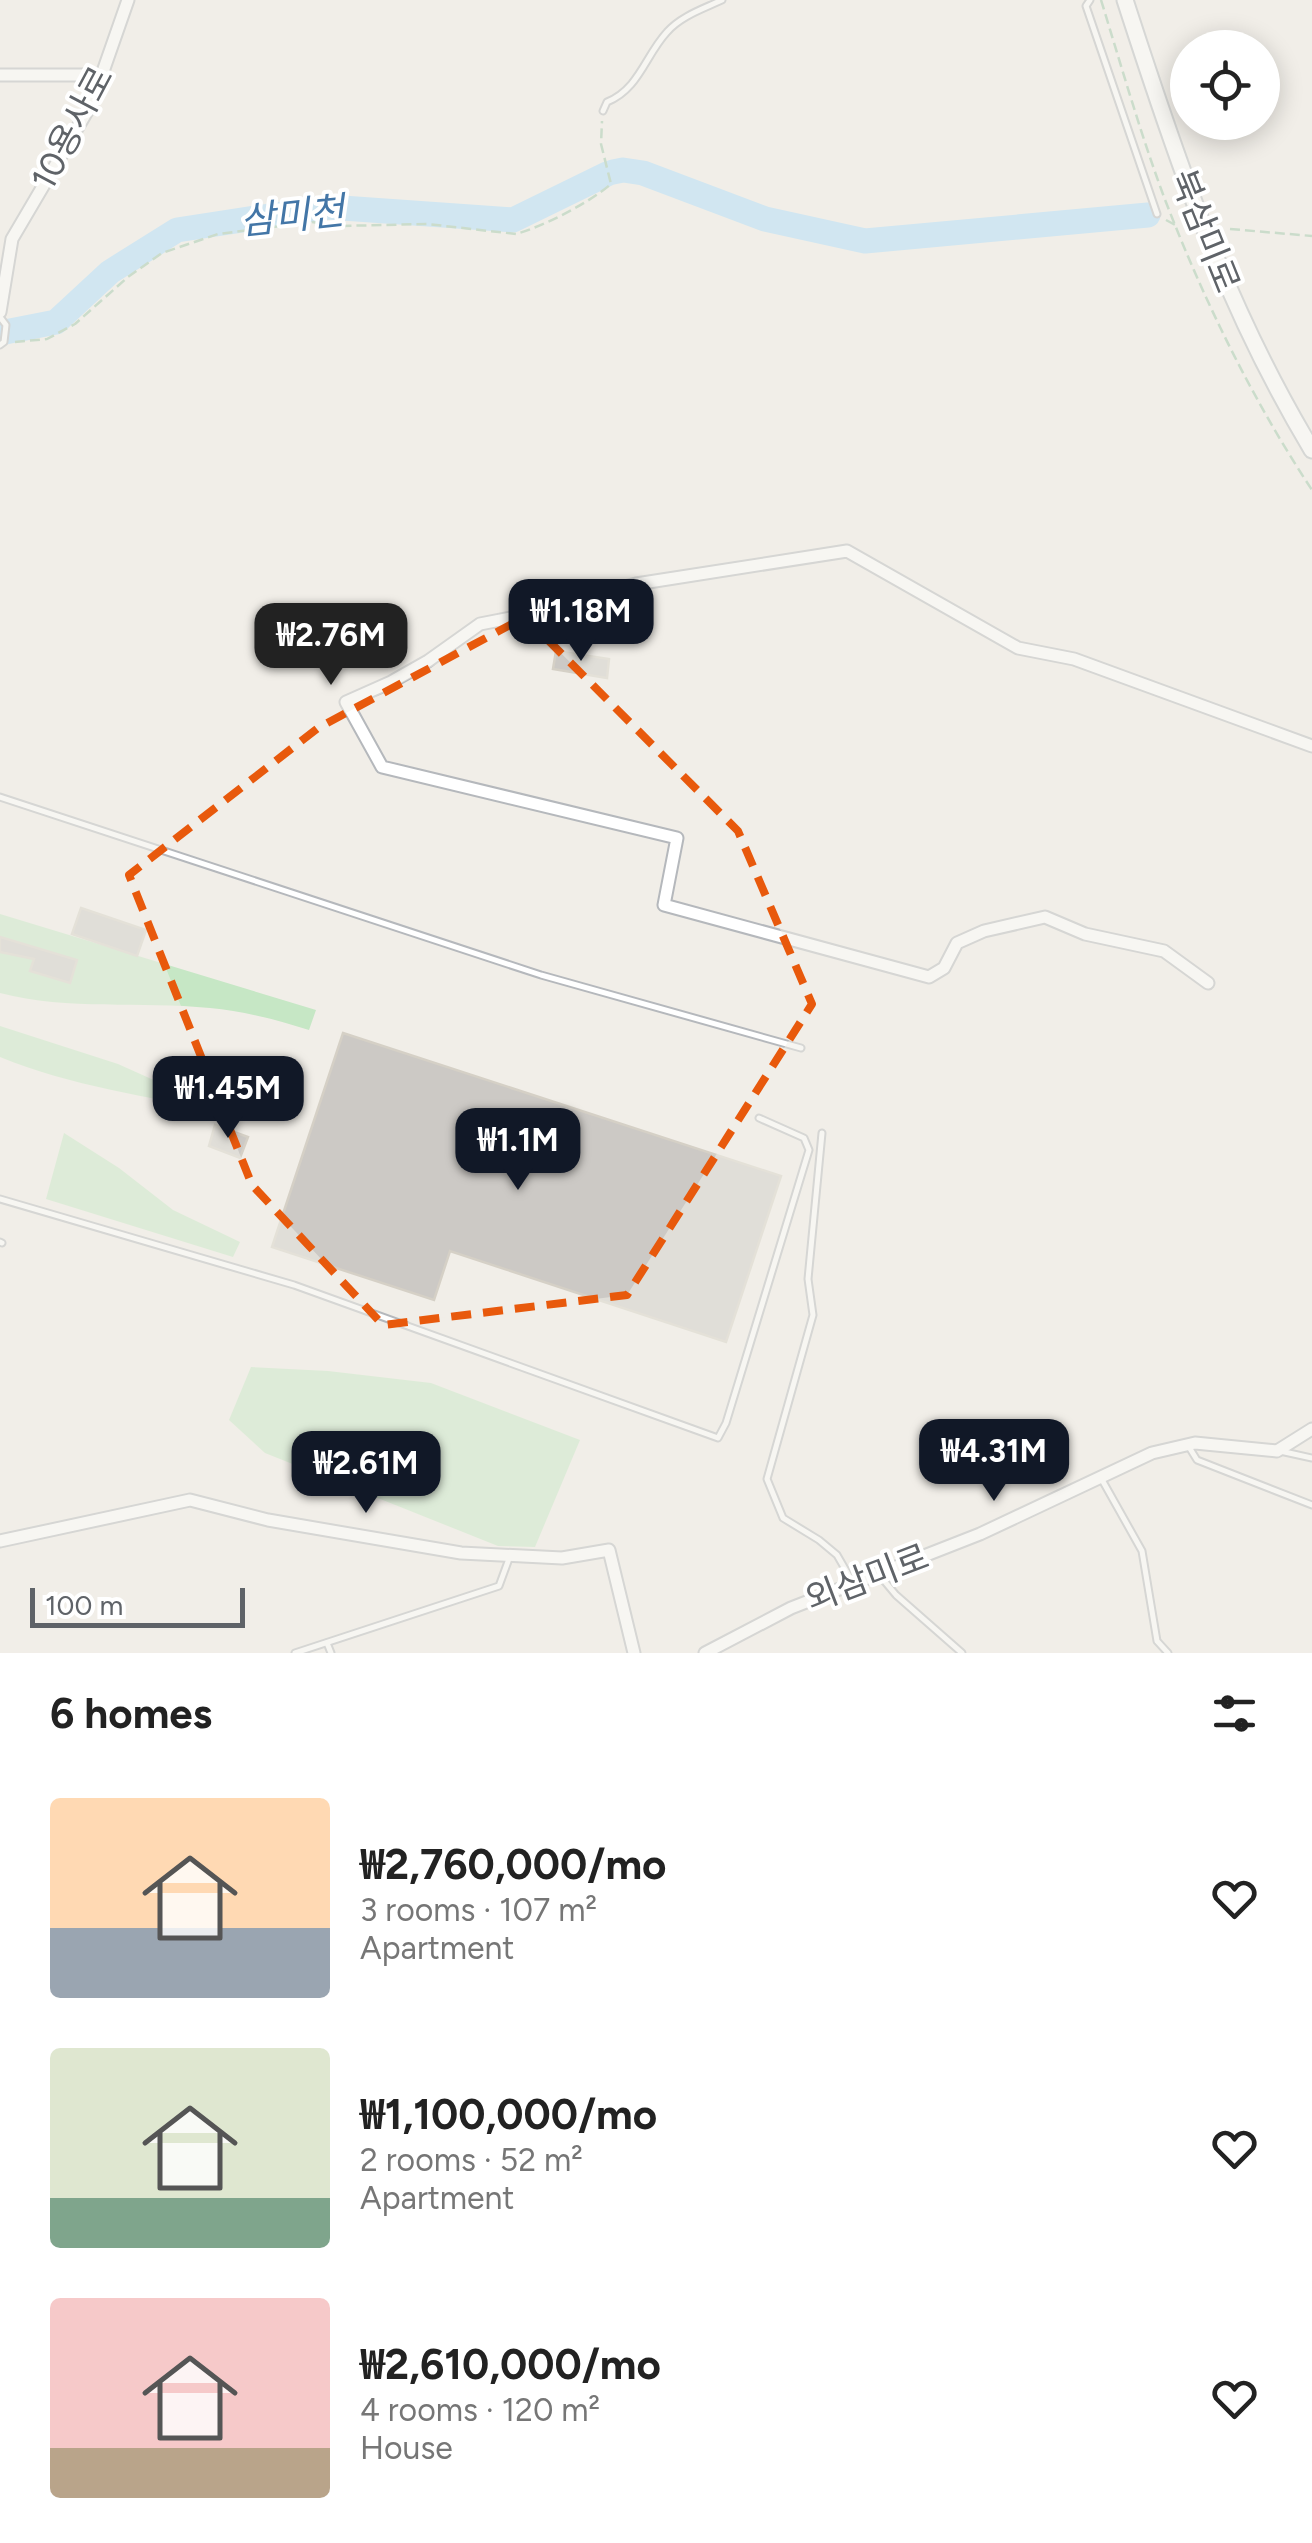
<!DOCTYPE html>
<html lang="en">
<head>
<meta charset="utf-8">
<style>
  :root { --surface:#fff; --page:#f2f2f2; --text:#222; --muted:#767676; --accent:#111827 }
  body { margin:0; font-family:Figtree,"Noto Sans KR",sans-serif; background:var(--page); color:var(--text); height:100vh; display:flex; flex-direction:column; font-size:38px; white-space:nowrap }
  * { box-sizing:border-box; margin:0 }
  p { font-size:32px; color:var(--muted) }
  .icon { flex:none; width:55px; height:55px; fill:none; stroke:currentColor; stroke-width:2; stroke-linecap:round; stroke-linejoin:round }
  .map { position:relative; height:1653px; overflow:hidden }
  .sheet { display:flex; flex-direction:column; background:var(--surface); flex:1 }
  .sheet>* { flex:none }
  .buttons { position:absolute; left:1170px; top:30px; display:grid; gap:20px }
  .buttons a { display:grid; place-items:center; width:110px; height:110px; border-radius:50%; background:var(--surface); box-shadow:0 5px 25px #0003; font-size:50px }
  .scale { position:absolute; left:30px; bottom:25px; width:215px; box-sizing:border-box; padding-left:10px; border:5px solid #5f6368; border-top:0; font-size:28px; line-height:35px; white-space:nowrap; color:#5f6368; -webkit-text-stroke:8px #fff; paint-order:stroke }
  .price { position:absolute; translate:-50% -85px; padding:0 22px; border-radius:20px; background:var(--accent); color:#fff; font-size:32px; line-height:65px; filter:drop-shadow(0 2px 5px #0008) }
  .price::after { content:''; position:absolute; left:50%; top:60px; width:30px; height:22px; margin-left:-15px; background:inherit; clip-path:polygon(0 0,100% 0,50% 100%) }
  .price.current { background:#222; color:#fff }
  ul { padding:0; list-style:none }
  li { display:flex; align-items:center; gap:30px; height:250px; padding:0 50px }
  li span { display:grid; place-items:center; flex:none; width:280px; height:200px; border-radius:10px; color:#555 }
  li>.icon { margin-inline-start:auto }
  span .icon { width:120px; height:120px; fill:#fffc; stroke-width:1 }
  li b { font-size:42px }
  h2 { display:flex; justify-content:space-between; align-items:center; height:120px; padding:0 50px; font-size:42px }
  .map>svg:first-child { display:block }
  .green { fill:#c6e7c5 }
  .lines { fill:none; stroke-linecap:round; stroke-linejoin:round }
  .river { stroke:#abdbfd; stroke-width:25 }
  .building { fill:#ccc9c5; stroke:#d5d0c6; stroke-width:2.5 }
  .lane-casing { stroke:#b5b8bc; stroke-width:9 }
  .street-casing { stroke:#b5b8bc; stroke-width:15 }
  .secondary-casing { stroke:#b6babf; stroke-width:19 }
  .path { stroke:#9dc6a8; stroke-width:2.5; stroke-dasharray:10 5; stroke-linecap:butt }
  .lane { stroke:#fff; stroke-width:5 }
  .street { stroke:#fff; stroke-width:11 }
  .secondary { stroke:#fff; stroke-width:15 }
  .marked { fill:none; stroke:#e8590c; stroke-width:8; stroke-dasharray:20 12; stroke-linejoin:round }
  .labels { text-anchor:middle; stroke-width:8; stroke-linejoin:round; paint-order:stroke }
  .street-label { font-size:35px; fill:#5f6368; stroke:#fff }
  .water-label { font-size:38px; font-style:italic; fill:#4376a7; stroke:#fff }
</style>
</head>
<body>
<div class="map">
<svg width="1312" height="1653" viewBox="0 0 1312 1653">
  <rect width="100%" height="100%" fill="#f1eee8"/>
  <g class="green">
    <path d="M0 914 316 1010 309 1030C277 1020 244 1011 210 1008 140 1001 69 1011 0 993Z"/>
    <path d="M0 1026 118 1064 225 1112C150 1097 70 1086 0 1057Z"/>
    <path d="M64 1133 119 1168 173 1210 240 1242 233 1257 46 1199Z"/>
    <path d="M251 1367 328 1371 431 1383 580 1440 535 1547 498 1546 265 1453 229 1420Z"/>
  </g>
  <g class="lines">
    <g class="river">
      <path d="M613 172 623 170 643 173 765 219 865 241 1148 215"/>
      <path d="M0 333 56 322 110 272 177 230 328 207 513 220 607 174"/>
    </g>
  </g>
  <g class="building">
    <path d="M556 651 609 659 607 678 553 669Z"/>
    <path d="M81 908 146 930 137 956 72 934Z"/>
    <path d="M0 937 77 960 70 983 30 971 34 959 0 952Z"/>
    <path d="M343 1033 781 1176 726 1342 450 1251 434 1300 272 1247Z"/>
    <path d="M215 1125 248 1137 240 1158 209 1146Z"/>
  </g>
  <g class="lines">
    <defs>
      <g id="lane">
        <path d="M1090 0 1086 6 1157 214"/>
        <path d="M603 111 607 102C639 89 645 56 667 32 681 16 703 9 722 0"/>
        <path d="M0 317 6 325 4 342 0 345"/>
        <path d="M0 797 541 975 801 1048"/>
        <path d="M822 1133 808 1279 813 1315 767 1479 783 1518 819 1540 837 1555 852 1581"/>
        <path d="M0 1199 294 1285 718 1438 726 1423 809 1150 804 1138 759 1118"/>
        <path d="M0 1242 2 1243"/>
        <path d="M1189 1447 1197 1460 1312 1505"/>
        <path d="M1280 1451 1312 1458"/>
        <path d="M1101 1478 1142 1551 1157 1641 1168 1653"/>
        <path d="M881 1577 896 1595 962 1653"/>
        <path d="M327 1643 331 1653"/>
        <path d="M295 1653 499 1586 510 1556"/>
      </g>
      <g id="street">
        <path d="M0 75H105"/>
        <path d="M0 312 12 239 92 103 128 0"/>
        <path d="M1208 983 1164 951 1085 934 1045 917 984 931 957 943 944 968 929 977 664 905 677 838 382 767 346 702 391 682 428 661 480 624 516 617 636 584 847 551 1018 648 1074 659 1312 746"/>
        <path d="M0 1541 190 1500 268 1520 461 1553 562 1558 609 1550 634 1653"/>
        <path d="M705 1653 791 1608 980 1534 1152 1453 1195 1443 1277 1451 1312 1429"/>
      </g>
      <path id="secondary" d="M1125 0C1176 158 1225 306 1312 450"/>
    </defs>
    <use href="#lane" class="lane-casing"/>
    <use href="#street" class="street-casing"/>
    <use href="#secondary" class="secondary-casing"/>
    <g class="path">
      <path d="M1101 0C1121 65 1140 132 1164 197 1203 299 1252 399 1312 490"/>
      <path d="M1166 220 1179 227"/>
      <path d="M1230 229 1312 236"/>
      <path d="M15 342 47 339 75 324 128 277 162 253 218 234 312 222 339 226 427 224 516 234C544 226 589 203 611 184L601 144 602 121"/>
    </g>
    <use href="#lane" class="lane"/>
    <use href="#street" class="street"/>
    <use href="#secondary" class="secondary"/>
  </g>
  <path d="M0 0H1312V1653H0ZM525 617 738 831 812 1004 627 1295 383 1325 252 1185 129 875 318 728Z" fill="#f1eee8" fill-opacity=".55" fill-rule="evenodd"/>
  <path class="marked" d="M525 617 738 831 812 1004 627 1295 383 1325 252 1185 129 875 318 728Z"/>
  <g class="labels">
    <g class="street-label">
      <text transform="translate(72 128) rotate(-62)" y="12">10용사로</text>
      <text transform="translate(1205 231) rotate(68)" y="12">북삼미로</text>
      <text transform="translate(867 1578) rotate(-21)" y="12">외삼미로</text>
    </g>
    <g class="water-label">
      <text transform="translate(292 216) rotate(-6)" y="13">삼미천</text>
    </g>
  </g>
</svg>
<div class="buttons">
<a><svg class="icon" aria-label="locate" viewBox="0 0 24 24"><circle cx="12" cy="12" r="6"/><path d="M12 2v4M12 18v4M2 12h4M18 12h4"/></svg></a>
</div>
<div class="scale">100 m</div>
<b class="price" style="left:581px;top:664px">₩1.18M</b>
<b class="price current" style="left:331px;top:688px">₩2.76M</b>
<b class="price" style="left:228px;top:1141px">₩1.45M</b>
<b class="price" style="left:518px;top:1193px">₩1.1M</b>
<b class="price" style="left:994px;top:1504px">₩4.31M</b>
<b class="price" style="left:366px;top:1516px">₩2.61M</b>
</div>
<section class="sheet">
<h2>6 homes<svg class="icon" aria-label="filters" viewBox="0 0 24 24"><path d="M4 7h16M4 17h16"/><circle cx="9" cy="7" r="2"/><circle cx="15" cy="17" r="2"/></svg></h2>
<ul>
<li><span style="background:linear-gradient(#ffd9b3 65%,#9aa5b1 0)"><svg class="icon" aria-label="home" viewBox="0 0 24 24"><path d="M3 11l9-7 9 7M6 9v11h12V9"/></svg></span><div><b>₩2,760,000/mo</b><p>3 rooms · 107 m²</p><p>Apartment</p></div><svg class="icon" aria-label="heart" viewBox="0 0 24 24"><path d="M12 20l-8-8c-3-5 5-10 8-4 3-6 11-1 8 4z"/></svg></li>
<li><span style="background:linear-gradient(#dfe7d0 75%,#7fa58c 0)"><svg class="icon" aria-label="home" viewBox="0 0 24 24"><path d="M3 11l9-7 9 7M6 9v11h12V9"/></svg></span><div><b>₩1,100,000/mo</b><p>2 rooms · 52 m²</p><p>Apartment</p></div><svg class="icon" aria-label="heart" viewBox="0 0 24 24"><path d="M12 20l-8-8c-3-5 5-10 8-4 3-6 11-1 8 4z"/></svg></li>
<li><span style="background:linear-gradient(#f6c9c9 75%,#b9a48a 0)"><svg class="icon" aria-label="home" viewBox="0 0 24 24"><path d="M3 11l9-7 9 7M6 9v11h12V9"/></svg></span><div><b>₩2,610,000/mo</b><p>4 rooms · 120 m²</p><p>House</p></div><svg class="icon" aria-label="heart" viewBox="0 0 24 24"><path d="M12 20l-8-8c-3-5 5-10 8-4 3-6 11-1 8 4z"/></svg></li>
</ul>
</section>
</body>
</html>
